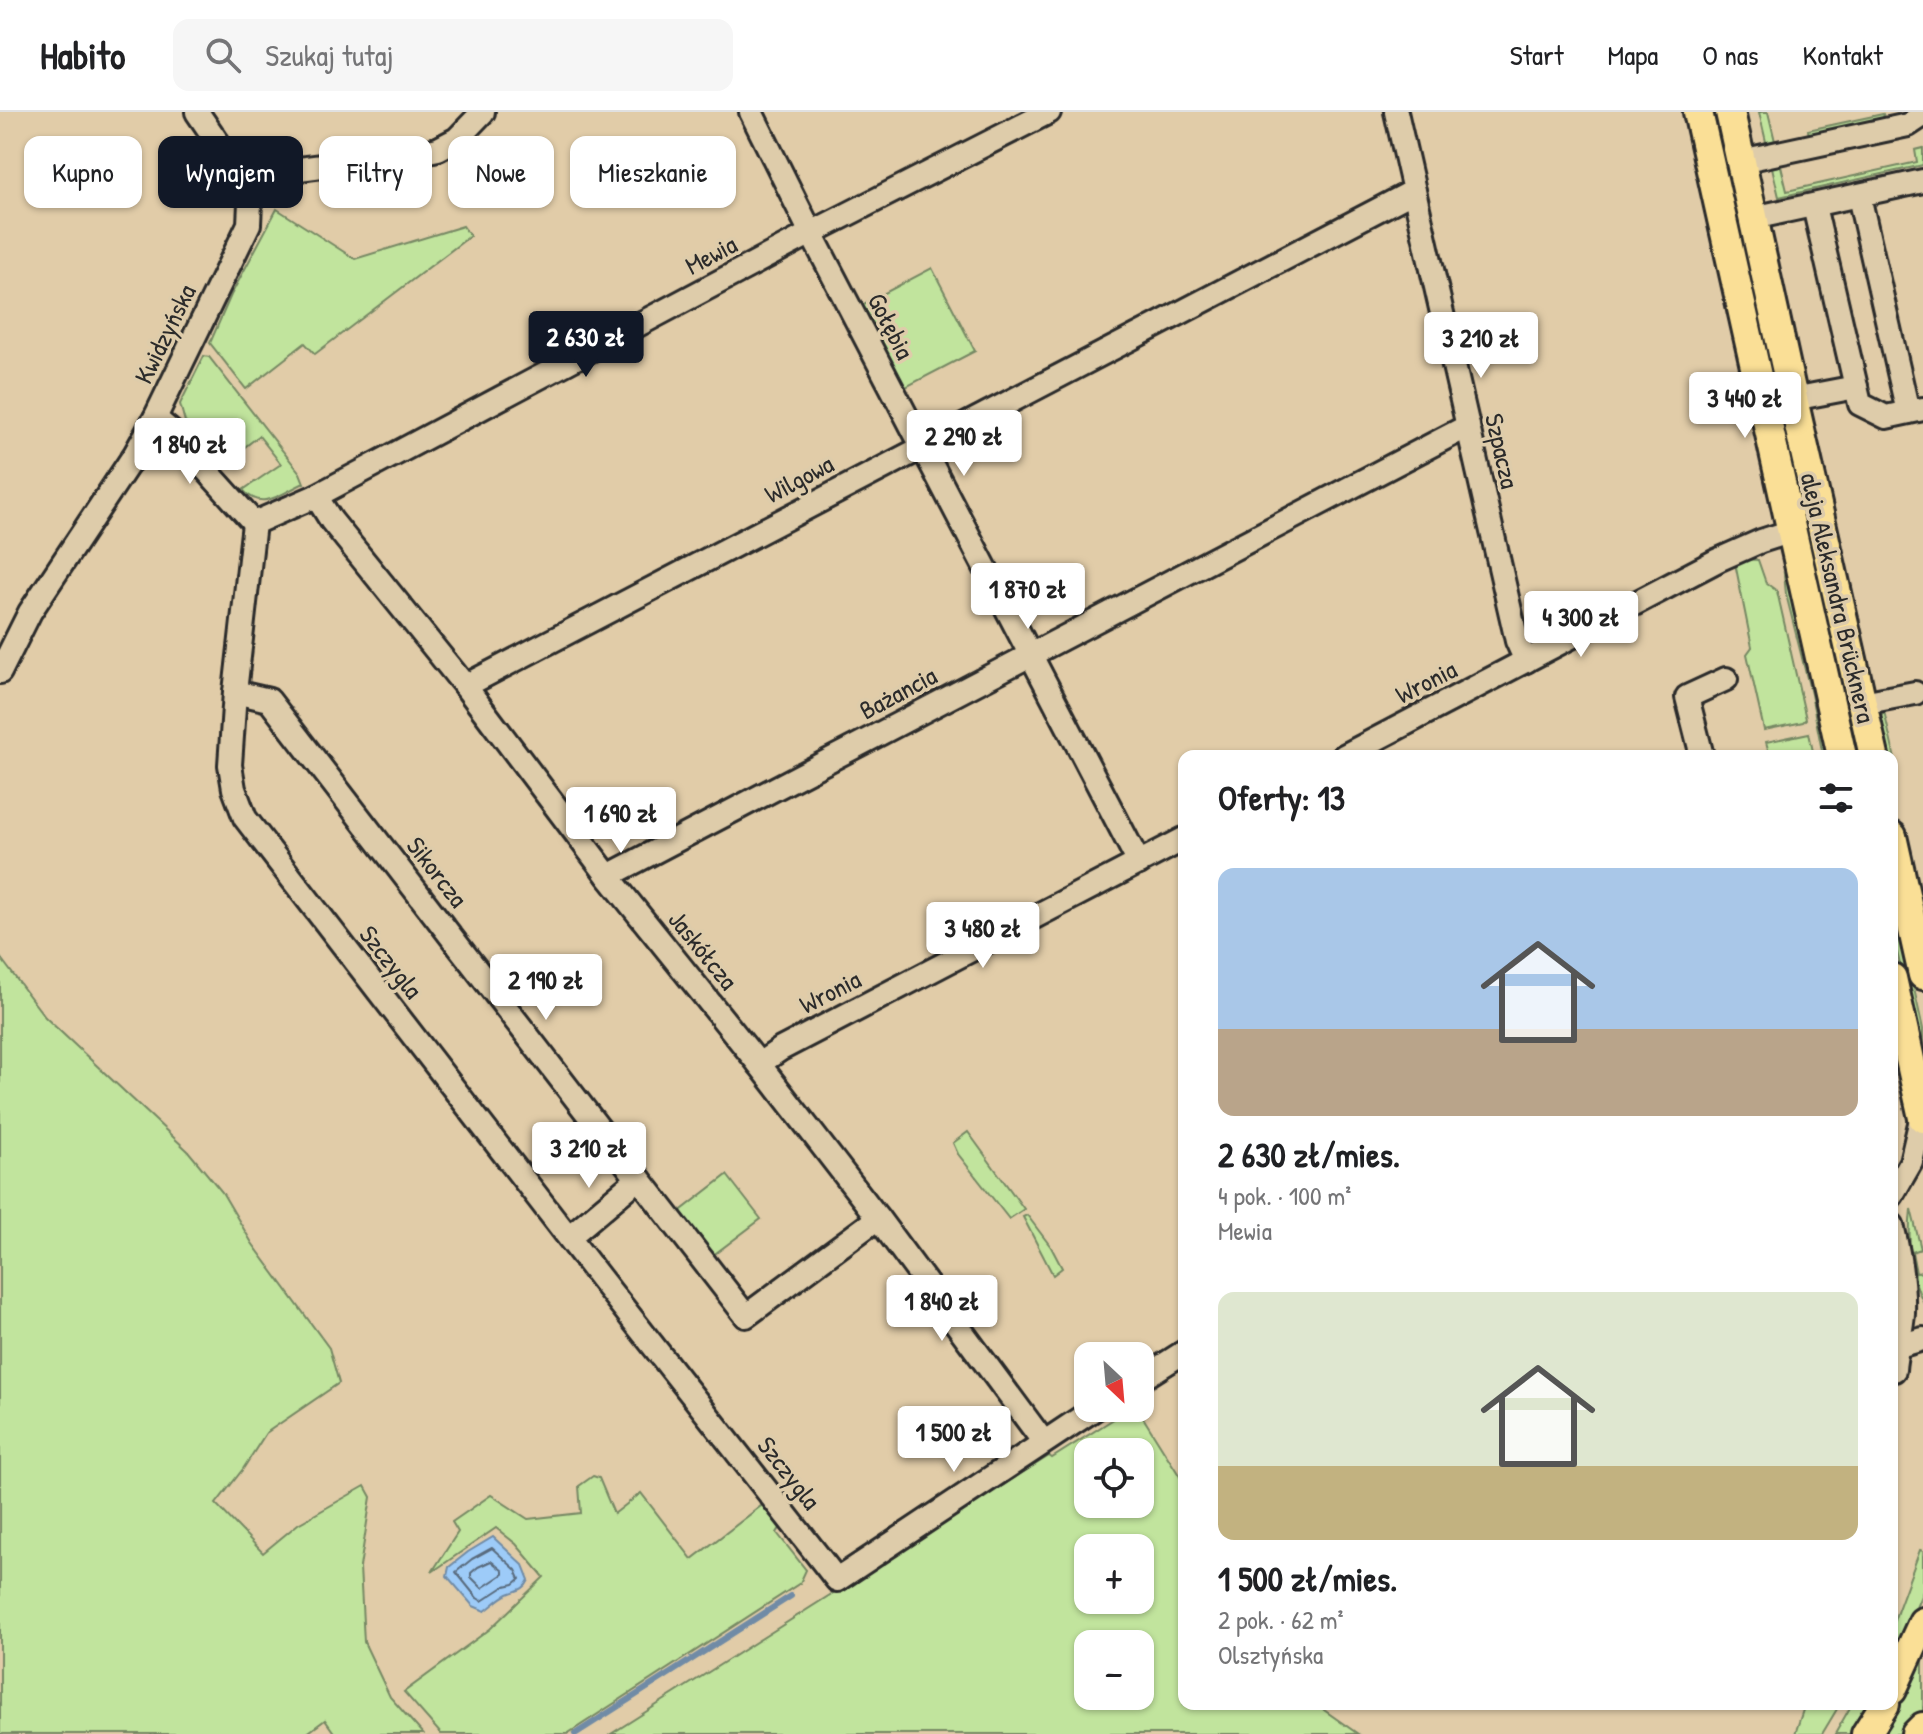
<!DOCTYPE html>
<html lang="pl">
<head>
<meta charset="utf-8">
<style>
  :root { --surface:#fff; --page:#f6f6f6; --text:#202124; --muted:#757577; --line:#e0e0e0; --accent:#111827 }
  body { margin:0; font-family:"Patrick Hand",sans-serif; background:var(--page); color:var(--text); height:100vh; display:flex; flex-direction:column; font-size:30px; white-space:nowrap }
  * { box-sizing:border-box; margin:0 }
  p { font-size:26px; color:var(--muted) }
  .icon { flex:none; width:44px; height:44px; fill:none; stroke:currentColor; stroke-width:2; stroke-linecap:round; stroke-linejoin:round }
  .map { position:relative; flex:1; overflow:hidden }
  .side { position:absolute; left:1178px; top:638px; width:720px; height:960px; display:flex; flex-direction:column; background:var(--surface); border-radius:16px; box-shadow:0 2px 6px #0004 }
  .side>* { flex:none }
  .banner { position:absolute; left:24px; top:24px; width:760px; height:72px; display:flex; gap:16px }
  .needle { width:52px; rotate:154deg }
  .tools { position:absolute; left:1074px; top:1230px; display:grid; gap:16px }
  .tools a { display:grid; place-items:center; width:80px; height:80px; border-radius:16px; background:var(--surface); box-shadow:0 2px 6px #0004; font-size:40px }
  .price { position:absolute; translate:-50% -68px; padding:0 18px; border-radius:8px; background:#fff; color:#222; font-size:26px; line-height:52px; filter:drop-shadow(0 2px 4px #0008) }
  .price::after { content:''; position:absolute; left:50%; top:48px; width:24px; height:18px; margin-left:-12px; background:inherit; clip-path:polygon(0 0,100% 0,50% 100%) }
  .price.on { background:var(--accent); color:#fff }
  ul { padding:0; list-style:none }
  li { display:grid; align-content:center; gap:16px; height:424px; padding:0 40px }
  li span { display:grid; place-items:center; height:248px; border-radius:16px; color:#555 }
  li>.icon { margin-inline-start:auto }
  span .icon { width:144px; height:144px; fill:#fffc; stroke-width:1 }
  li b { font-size:34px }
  h2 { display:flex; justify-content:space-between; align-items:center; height:96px; padding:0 40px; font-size:34px }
  .tag { padding:0 28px; border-radius:16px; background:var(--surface); box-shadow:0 2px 6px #0004; font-size:28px; line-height:72px }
  .tag.on { background:var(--accent); color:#fff }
  header { display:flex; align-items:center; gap:48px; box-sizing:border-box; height:112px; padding:0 40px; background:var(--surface); border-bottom:2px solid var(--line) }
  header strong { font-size:38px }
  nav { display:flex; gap:44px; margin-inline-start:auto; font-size:28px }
  .search { width:560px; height:72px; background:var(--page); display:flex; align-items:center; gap:20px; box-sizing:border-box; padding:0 28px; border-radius:16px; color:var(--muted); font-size:30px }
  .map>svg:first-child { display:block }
  .green { fill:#c1e49d; stroke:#768864; stroke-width:2; fill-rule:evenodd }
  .water { fill:#9dcbf8; stroke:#6f8ba6; stroke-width:2 }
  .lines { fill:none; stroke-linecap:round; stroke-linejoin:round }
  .shore { stroke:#596b7d; stroke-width:2 }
  .stream { stroke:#6f8ba6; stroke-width:6 }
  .minor-casing { stroke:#2b2b2b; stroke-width:28 }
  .major-casing { stroke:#2b2b2b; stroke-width:34 }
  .minor { stroke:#deccaa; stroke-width:22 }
  .major { stroke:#fadf96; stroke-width:28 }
  .labels { text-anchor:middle; stroke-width:7; stroke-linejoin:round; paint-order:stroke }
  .street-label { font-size:26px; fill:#2b2b2b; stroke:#deccaa }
</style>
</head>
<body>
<header>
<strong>Habito</strong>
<div class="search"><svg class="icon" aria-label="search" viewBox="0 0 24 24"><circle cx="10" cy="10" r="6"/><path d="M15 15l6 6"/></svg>Szukaj tutaj</div>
<nav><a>Start</a><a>Mapa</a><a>O nas</a><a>Kontakt</a></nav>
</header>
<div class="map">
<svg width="1923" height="1622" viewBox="0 0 1923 1622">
  <rect width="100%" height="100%" fill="#e1cca8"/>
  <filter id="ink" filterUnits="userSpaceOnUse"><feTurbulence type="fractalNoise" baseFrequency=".0125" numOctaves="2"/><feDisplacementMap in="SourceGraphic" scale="16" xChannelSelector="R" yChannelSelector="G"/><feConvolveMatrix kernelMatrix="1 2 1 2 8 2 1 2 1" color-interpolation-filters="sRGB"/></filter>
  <g filter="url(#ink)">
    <g class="green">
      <path d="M1759 0H1768L1787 79 1917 50 1915 38 1923 36V53L1779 85Z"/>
      <path d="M1883 2 1885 8 1809 24 1808 18Z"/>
      <path d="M277 97 355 147 463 114 470 124 315 242 305 231 246 277 210 231 231 183Z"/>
      <path d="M932 156 975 239 902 277 858 195Z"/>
      <path d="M204 244 209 245 300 361 304 371C282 381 262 400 243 378L281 352 259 324 223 352 185 310 180 292Z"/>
      <path d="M1743 447 1758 448 1766 471 1777 479 1806 607 1803 610 1764 618 1747 542 1752 535 1735 451Z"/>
      <path d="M1784 462 1788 467 1830 644H1823L1811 582 1786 482Z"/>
      <path d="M1884 599 1897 656 1892 659V644H1885L1879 607Z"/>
      <path d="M1809 621 1814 644H1770L1766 630Z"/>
      <path d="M1892 778 1923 917V953L1892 818Z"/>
      <path d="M0 845 45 905 188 1039 222 1080 252 1131 329 1236 339 1271 266 1321 243 1357 216 1392 263 1441 298 1412 365 1374 371 1385 360 1455 364 1530 390 1585 423 1622H335L325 1608 306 1622H0Z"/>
      <path d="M968 1020 1024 1097 1009 1107 958 1042 953 1031Z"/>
      <path d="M727 1063 761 1107 712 1144 678 1101Z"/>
      <path d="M1911 1097 1921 1137 1912 1140 1916 1161 1923 1160V1189C1909 1164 1908 1125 1911 1097Z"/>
      <path d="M1027 1103 1051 1135 1062 1156 1053 1163 1023 1105Z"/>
      <path d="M1131 1296H1137L1184 1371V1592H1320L1324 1598 1358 1622H611L1049 1344 1052 1346ZM1088 1340H1140V1392H1088ZM1088 1436H1140V1488H1088ZM1088 1532H1140V1584H1088Z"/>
      <path d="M593 1364 599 1366 614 1402 641 1381 692 1447 765 1391 782 1413 777 1421 806 1458 800 1471 567 1622H441L404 1580 490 1517 544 1465 516 1432 496 1416 432 1460 458 1420 452 1410 491 1383 528 1407 581 1401 579 1374Z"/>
      <path d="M1920 1438 1923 1439V1479L1892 1553V1514Z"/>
      <path d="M1923 1537V1598L1899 1622H1878Z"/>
      <path d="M1805 1592H1840L1822 1622H1795Z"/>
      <path d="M1852 1592H1872L1853 1622H1835Z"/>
    </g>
    <path class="water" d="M493 1425 523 1453 529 1468C524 1479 517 1478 508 1482 500 1486 492 1494 485 1499L473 1494 447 1464 449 1455 468 1440Z"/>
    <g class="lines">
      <g class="shore">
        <path d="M492 1436 516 1458 520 1467 514 1472 505 1474 482 1489 477 1486 456 1460 472 1447Z"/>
        <path d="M491 1449 503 1459V1462L482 1476 471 1465V1461L478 1455Z"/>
      </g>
      <path class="stream" d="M575 1622 791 1484"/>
      <defs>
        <g id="minor">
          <path d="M751 0 811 121 1139 751"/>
          <path d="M1396 0 1517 529 1526 549"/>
          <path d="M1741 49 1908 13 1923 3"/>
          <path d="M276 60 414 42 438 37 457 27 483 0"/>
          <path d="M1859 84 1908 300"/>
          <path d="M1814 94 1860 292 1886 305 1923 297"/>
          <path d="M1753 106 1923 69"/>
          <path d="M1793 287 1856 275"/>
          <path d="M155 306 174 322 254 411"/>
          <path d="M316 384 331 408 465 574 608 764 759 952 878 1106 1043 1329"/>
          <path d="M254 411 235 580 230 653 234 677 245 706 600 1166 837 1468 1096 1296"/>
          <path d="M254 411 316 384 811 121 1049 0"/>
          <path d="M0 560 30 500 135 342 155 306 249 112 250 91 244 69 197 0"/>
          <path d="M465 574 1414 79"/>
          <path d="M235 580 269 588 634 1062 639 1066 746 1204 878 1106"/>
          <path d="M1862 591 1915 581"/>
          <path d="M1344 644 1718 448 1761 429 1792 419"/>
          <path d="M1702 644 1687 585 1726 567"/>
          <path d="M608 764 1468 314"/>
          <path d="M759 952 781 937 1184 727"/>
          <path d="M1892 1083 1911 1050 1922 1003"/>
          <path d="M1892 1113C1899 1141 1904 1172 1903 1201 1902 1220 1895 1239 1894 1258H1892"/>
          <path d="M569 1125 639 1066"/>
          <path d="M1892 1236 1923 1227"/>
          <path d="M1140 1268 1184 1240"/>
        </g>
        <g id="major">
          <path d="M1698 0 1842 644"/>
          <path d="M1730 0 1793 287 1874 644"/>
          <path d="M1892 724 1923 863"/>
          <path d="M1892 866 1923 1006"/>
          <path d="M1892 1578 1923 1510"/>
          <path d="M1866 1622 1885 1592"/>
          <path d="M1916 1622 1923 1615"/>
        </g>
      </defs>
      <use href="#minor" class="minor-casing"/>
      <use href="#major" class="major-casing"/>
      <use href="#minor" class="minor"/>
      <use href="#major" class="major"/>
    </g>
  </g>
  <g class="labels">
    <g class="street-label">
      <text transform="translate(711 143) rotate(-28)" y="9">Mewia</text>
      <text transform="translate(891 214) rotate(63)" y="9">Gołębia</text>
      <text transform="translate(165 222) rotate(-64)" y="9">Kwidzyńska</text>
      <text transform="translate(1502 339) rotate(77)" y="9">Szpacza</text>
      <text transform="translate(799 367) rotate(-28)" y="9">Wilgowa</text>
      <text transform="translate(1838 486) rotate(77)" y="9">aleja Aleksandra Brücknera</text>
      <text transform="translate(1426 570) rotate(-27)" y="9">Wronia</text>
      <text transform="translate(898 581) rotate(-28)" y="9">Bażancia</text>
      <text transform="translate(437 760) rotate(52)" y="9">Sikorcza</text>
      <text transform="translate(703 838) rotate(51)" y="9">Jaskółcza</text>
      <text transform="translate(391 850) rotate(52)" y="9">Szczygla</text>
      <text transform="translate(830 880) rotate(-27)" y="9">Wronia</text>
      <text transform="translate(789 1361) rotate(52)" y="9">Szczygla</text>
    </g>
  </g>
</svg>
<div class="tools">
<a><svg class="needle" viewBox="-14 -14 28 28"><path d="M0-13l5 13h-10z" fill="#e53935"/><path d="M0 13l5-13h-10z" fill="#757577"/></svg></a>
<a><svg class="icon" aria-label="locate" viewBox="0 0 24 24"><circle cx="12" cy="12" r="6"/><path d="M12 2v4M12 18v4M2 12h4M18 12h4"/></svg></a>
<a>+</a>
<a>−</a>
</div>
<b class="price on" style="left:586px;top:267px">2 630 zł</b>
<b class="price" style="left:1481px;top:268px">3 210 zł</b>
<b class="price" style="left:1745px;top:328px">3 440 zł</b>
<b class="price" style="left:964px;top:366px">2 290 zł</b>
<b class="price" style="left:190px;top:374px">1 840 zł</b>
<b class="price" style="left:1028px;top:519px">1 870 zł</b>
<b class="price" style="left:1581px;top:547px">4 300 zł</b>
<b class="price" style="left:621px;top:743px">1 690 zł</b>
<b class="price" style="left:983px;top:858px">3 480 zł</b>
<b class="price" style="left:546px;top:910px">2 190 zł</b>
<b class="price" style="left:589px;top:1078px">3 210 zł</b>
<b class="price" style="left:942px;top:1231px">1 840 zł</b>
<b class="price" style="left:954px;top:1362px">1 500 zł</b>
<div class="banner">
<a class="tag">Kupno</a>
<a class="tag on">Wynajem</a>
<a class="tag">Filtry</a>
<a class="tag">Nowe</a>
<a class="tag">Mieszkanie</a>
</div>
<section class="side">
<h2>Oferty: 13<svg class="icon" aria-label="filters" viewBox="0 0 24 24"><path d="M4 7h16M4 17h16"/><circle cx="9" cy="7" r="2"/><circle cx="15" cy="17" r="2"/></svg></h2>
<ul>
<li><span style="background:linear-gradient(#a9c7e8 65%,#b9a48a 0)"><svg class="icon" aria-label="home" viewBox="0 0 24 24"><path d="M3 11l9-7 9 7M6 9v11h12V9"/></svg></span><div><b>2 630 zł/mies.</b><p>4 pok. · 100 m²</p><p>Mewia</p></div></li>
<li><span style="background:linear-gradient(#dfe7d0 70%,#c2b280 0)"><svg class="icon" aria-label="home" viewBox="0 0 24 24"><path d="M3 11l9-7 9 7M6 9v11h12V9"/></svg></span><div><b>1 500 zł/mies.</b><p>2 pok. · 62 m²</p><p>Olsztyńska</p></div></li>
</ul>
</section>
</div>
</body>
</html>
